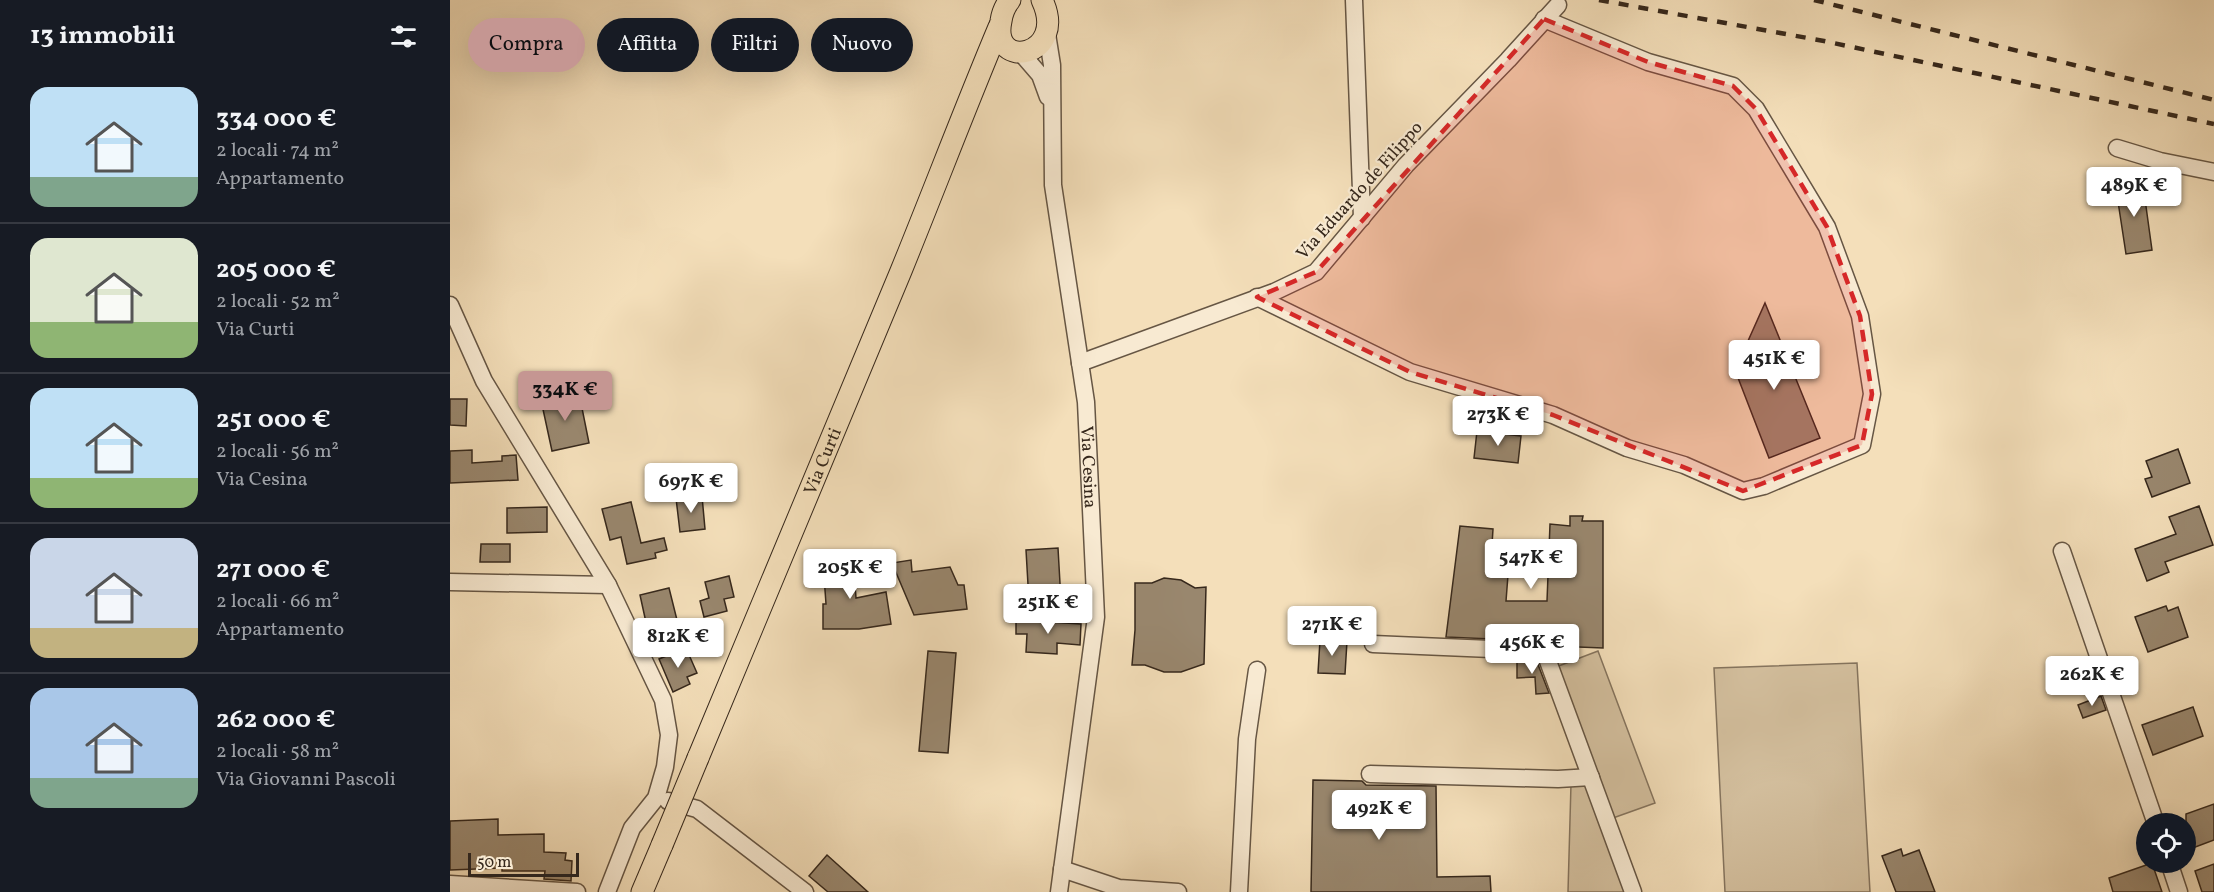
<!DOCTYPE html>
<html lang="it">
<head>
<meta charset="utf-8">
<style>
  :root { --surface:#171b24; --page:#20242c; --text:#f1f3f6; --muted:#9ea1a6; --line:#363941; --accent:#c59692 }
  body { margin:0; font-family:Vollkorn,serif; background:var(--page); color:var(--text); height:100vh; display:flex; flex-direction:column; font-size:22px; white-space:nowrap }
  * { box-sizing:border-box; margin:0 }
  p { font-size:20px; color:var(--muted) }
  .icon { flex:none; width:33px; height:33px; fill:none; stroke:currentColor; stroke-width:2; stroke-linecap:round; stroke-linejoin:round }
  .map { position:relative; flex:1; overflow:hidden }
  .details { display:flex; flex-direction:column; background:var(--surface); width:450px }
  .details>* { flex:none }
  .top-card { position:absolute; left:18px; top:18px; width:570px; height:54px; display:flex; gap:12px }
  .controls { position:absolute; left:1686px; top:813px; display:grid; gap:12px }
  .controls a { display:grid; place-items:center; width:60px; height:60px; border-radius:50%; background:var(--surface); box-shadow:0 6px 24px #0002; font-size:30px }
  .scale { position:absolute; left:18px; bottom:15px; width:111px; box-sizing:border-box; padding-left:6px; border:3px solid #36281c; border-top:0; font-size:16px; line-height:21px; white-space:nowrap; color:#36281c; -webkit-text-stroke:4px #f8ead2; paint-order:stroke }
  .price { position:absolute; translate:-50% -51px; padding:0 14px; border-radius:6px; background:#fff; color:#222; font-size:20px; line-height:39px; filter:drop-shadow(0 2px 3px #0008) }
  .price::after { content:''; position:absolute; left:50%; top:36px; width:18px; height:14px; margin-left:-9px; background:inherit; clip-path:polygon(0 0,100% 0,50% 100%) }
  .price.current { background:var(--accent); color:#111 }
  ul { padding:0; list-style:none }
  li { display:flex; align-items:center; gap:18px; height:150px; padding:0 30px }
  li+li { border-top:2px solid var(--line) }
  li span { display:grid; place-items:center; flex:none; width:168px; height:120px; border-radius:18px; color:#555 }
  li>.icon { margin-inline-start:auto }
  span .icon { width:72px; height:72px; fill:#fffc; stroke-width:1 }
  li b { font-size:26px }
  h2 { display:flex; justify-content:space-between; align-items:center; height:72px; padding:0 30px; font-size:26px }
  .pill { padding:0 21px; border-radius:27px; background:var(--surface); box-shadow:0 6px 24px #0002; font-size:21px; line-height:54px }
  .pill.current { background:var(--accent); color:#111 }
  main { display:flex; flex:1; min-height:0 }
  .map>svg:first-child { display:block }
  .green { fill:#d4c09f; stroke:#85745e; stroke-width:1.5 }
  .building { fill:#99876e; stroke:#36281c; stroke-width:1.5 }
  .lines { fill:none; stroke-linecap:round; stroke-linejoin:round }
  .minor-casing { stroke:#665644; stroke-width:19 }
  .major-casing { stroke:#36281c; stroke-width:23 }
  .minor { stroke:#f8ead2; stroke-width:16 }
  .major { stroke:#f4dfba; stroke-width:21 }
  .rail { stroke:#36281c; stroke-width:4.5; stroke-dasharray:10 10; stroke-linecap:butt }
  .major-bridge-casing { stroke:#36281c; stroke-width:23; stroke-linecap:butt }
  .major-bridge { stroke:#f4dfba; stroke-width:21 }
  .marked { fill:#d62828; fill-opacity:0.2; stroke:#d62828; stroke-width:4.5; stroke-dasharray:12 8; stroke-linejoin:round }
  .labels { text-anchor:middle; stroke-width:4.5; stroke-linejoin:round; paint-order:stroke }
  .street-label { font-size:18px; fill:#36281c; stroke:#f8ead2 }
</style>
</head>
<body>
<main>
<section class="details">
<h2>13 immobili<svg class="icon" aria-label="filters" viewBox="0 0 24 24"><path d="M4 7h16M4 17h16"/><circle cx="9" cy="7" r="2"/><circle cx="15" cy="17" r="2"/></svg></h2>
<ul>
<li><span style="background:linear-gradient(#bfe0f5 75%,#7fa58c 0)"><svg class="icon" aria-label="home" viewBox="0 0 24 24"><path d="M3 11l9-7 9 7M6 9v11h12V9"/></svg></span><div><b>334 000 €</b><p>2 locali · 74 m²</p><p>Appartamento</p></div></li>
<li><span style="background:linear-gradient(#dfe7d0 70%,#8fb573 0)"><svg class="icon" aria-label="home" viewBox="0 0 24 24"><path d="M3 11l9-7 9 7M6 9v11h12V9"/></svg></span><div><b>205 000 €</b><p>2 locali · 52 m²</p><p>Via Curti</p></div></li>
<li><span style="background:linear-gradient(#bfe0f5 75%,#8fb573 0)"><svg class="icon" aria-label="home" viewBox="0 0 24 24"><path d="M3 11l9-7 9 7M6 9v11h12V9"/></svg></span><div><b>251 000 €</b><p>2 locali · 56 m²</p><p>Via Cesina</p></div></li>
<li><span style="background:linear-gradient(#c9d6e8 75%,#c2b280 0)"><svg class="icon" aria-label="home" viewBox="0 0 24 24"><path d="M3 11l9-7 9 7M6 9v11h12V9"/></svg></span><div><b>271 000 €</b><p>2 locali · 66 m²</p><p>Appartamento</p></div></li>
<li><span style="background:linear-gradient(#a9c7e8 75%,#7fa58c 0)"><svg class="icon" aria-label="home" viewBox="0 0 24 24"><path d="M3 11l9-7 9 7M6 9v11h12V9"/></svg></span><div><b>262 000 €</b><p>2 locali · 58 m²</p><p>Via Giovanni Pascoli</p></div></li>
</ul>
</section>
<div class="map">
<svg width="1764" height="892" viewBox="0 0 1764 892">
  <rect width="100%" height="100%" fill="#f4dfba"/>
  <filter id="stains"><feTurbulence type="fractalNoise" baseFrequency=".00333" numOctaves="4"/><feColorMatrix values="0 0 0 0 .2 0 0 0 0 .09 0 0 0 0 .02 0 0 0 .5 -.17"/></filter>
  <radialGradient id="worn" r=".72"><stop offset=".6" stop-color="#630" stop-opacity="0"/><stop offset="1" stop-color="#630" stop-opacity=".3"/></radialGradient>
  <g class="green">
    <path d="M1148 651 1205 803 1163 818 1106 667Z"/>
    <path d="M1407 663 1420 892H1275L1264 668Z"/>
    <path d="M1121 784 1139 785 1175 892H1118Z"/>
  </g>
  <g class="building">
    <path d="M1688 177 1690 192H1694L1702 250 1676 254 1667 195 1676 194 1674 179Z"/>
    <path d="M1315 303 1370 438 1319 458 1285 370Z"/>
    <path d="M122 393 123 399 130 398 139 443 102 451 91 400Z"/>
    <path d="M0 399H17L16 426 0 425Z"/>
    <path d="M1027 431 1071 436 1068 463 1024 458Z"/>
    <path d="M1728 449 1740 483 1702 497 1695 479 1702 477 1696 461Z"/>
    <path d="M22 450V463L52 461V456L66 455 68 480 0 483V451Z"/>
    <path d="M252 496 255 529 230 532 226 498Z"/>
    <path d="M181 502 191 543 214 538 217 550 205 553 206 558 177 564 171 537 160 540 152 509Z"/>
    <path d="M1749 506 1763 545 1715 562 1719 572 1697 581 1685 549 1726 534 1719 517Z"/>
    <path d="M97 507V532L57 533V508Z"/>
    <path d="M1120 516H1133L1132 521H1153V648L1103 646 1089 641 996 637 1010 526 1043 529 1042 545H1054V562H1059L1056 601H1097L1100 524 1120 526Z"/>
    <path d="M31 544H60V562H30Z"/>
    <path d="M608 548 611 601 579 602 576 550Z"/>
    <path d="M403 558 406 598 436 592 441 624 409 629H373V604H376L374 576H371L370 560Z"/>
    <path d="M461 560 462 572 500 567 508 585H514L517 609 464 615 442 563Z"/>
    <path d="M279 576 284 597 274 599 277 611 254 617 250 601 259 598 255 582Z"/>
    <path d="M714 578 731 580 745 588 756 587 754 664 731 672H714L695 665H682L685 630V583H702Z"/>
    <path d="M219 588 227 620 197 627 190 595Z"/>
    <path d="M1716 606 1718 611 1728 607 1738 637 1698 652 1685 617Z"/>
    <path d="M566 620 631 624 630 645 607 643V654L576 652 577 634H566Z"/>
    <path d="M870 640 897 641 895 674 868 673Z"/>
    <path d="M236 648 247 673 237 677 240 684 223 692 209 659Z"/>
    <path d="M478 651 506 653 498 753 469 751Z"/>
    <path d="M1067 661 1087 662 1099 693 1086 694 1085 677 1067 678Z"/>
    <path d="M1651 696 1656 710 1633 718 1628 705Z"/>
    <path d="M1743 707 1753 736 1703 755 1692 725Z"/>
    <path d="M863 780 912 781 916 785 986 786 987 877 1040 876 1041 892H861Z"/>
    <path d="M1764 804V840L1740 849 1736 837V814Z"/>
    <path d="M48 819V835L94 834V852L116 853 115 860 122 861 121 881 94 879 95 871H52V868L0 870V821Z"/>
    <path d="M1451 849 1453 856 1469 850 1485 892H1446L1432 856Z"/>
    <path d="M377 855 418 892H378L359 876Z"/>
    <path d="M1702 863 1712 892H1663L1659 878Z"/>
    <path d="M1764 864V892H1752L1745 871Z"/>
  </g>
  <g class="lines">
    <defs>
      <g id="minor">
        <path d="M904 0 912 218"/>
        <path id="s1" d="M597 34 602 65 603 185 636 402 646 617 609 892"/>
        <path d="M571 53 590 75 598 97"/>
        <path d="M1667 148 1710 161 1764 172"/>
        <path d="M807 297 960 372 1103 415 1177 448 1234 465 1293 491 1314 486 1412 445 1422 394 1410 316 1377 227 1306 109 1283 86 1198 62 1094 19"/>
        <path d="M0 305 34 381 158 585 213 700 219 735 215 767 206 798 182 828 157 892"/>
        <path d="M630 363 824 292 866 272 956 165 1058 60 1108 5"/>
        <path d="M1612 551 1706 824"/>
        <path d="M0 582 158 585"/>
        <path d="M923 644 1088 651 1095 653 1183 892"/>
        <path d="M920 774 1108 779 1141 777"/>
        <path d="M218 801 247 809 355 892"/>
        <path d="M1719 862 1729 892"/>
        <path d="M612 869 669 888 728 892"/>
        <path d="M0 884 127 892"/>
        <path d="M789 892 797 739 807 670"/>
      </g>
      <g id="major">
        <path d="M560 0C555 6 552 14 551 21 540 72 619 57 592 0"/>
        <path id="s2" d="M248 758C316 596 384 434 451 271 484 190 515 108 549 27"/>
        <path d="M192 892 212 845"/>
      </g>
    </defs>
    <use href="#minor" class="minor-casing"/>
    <use href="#major" class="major-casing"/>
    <use href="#minor" class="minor"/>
    <use href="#major" class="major"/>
    <g class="rail">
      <path d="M1149 0 1374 41 1764 124"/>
      <path d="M1364 0 1764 100"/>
    </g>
    <defs>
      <path id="major-bridge" d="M212 845 248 758"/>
    </defs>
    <use href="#major-bridge" class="major-bridge-casing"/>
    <use href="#major-bridge" class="major-bridge"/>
  </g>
  <path class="marked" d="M1094 19 1198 62 1283 86 1306 109 1377 227 1410 316 1422 394 1412 445 1293 491 1103 415 960 372 807 297 866 272Z"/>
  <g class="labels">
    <g class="street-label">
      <text transform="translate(909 190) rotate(-48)" y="6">Via Eduardo de Filippo</text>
      <text dy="6" stroke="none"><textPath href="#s2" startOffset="322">Via Curti</textPath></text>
      <text dy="6" stroke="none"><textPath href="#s1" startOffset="436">Via Cesina</textPath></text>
    </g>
  </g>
  <rect width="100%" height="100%" filter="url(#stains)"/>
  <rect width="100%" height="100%" fill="url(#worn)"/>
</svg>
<div class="controls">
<a><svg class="icon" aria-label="locate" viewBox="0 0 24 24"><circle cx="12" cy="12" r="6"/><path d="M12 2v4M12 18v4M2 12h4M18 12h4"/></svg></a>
</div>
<div class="scale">50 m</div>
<b class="price" style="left:1684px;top:218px">489K €</b>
<b class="price" style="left:1324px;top:391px">451K €</b>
<b class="price current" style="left:115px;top:422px">334K €</b>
<b class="price" style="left:1048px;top:447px">273K €</b>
<b class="price" style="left:241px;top:514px">697K €</b>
<b class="price" style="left:1081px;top:590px">547K €</b>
<b class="price" style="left:400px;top:600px">205K €</b>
<b class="price" style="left:598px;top:635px">251K €</b>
<b class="price" style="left:882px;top:657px">271K €</b>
<b class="price" style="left:228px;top:669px">812K €</b>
<b class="price" style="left:1082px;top:675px">456K €</b>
<b class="price" style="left:1642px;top:707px">262K €</b>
<b class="price" style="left:929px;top:841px">492K €</b>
<div class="top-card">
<a class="pill current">Compra</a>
<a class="pill">Affitta</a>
<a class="pill">Filtri</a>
<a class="pill">Nuovo</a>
</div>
</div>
</main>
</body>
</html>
